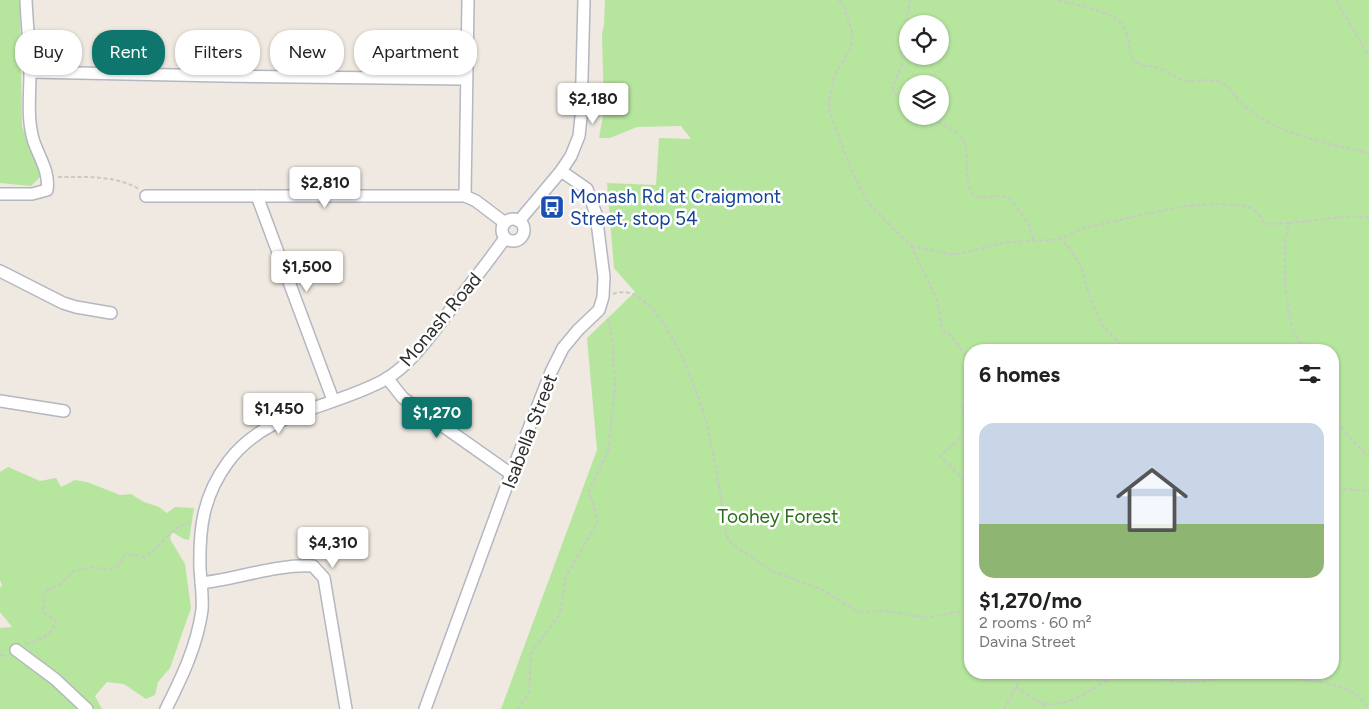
<!DOCTYPE html>
<html lang="en">
<head>
<meta charset="utf-8">
<style>
  :root { --surface:#fff; --page:#f6f6f6; --text:#222; --muted:#767676; --accent:#0f766e }
  body { margin:0; font-family:Figtree,sans-serif; background:var(--page); color:var(--text); height:100vh; display:flex; flex-direction:column; font-size:19px; white-space:nowrap }
  * { box-sizing:border-box; margin:0 }
  p { font-size:16px; color:var(--muted) }
  .icon { flex:none; width:28px; height:28px; fill:none; stroke:currentColor; stroke-width:2; stroke-linecap:round; stroke-linejoin:round }
  .map { position:relative; flex:1; overflow:hidden }
  .details { position:absolute; left:964px; top:344px; width:375px; height:335px; display:flex; flex-direction:column; background:var(--surface); border-radius:20px; box-shadow:0 1px 4px #0004 }
  .details>* { flex:none }
  .top-card { position:absolute; left:15px; top:30px; width:475px; height:45px; display:flex; gap:10px }
  .tools { position:absolute; left:899px; top:15px; display:grid; gap:10px }
  .tools a { display:grid; place-items:center; width:50px; height:50px; border-radius:50%; background:var(--surface); box-shadow:0 1px 4px #0004; font-size:25px }
  .price { position:absolute; translate:-50% -42px; padding:0 11px; border-radius:5px; background:#fff; color:#222; font-size:16px; line-height:32px; filter:drop-shadow(0 1px 2px #0008) }
  .price::after { content:''; position:absolute; left:50%; top:30px; width:15px; height:11px; margin-left:-8px; background:inherit; clip-path:polygon(0 0,100% 0,50% 100%) }
  .price.active { background:var(--accent); color:#fff }
  ul { padding:0; list-style:none }
  li { display:grid; align-content:center; gap:10px; height:265px; padding:0 15px }
  li span { display:grid; place-items:center; height:155px; border-radius:15px; color:#555 }
  li>.icon { margin-inline-start:auto }
  span .icon { width:90px; height:90px; fill:#fffc; stroke-width:1 }
  li b { font-size:21px }
  h2 { display:flex; justify-content:space-between; align-items:center; height:60px; padding:0 15px; font-size:21px }
  .chip { padding:0 18px; border-radius:20px; background:var(--surface); box-shadow:0 1px 4px #0004; font-size:18px; line-height:45px }
  .chip.active { background:var(--accent); color:#fff }
  .map>svg:first-child { display:block }
  .green { fill:#b6e59e; fill-rule:evenodd }
  .lines { fill:none; stroke-linecap:round; stroke-linejoin:round }
  .minor-casing { stroke:#b4b7c1; stroke-width:14 }
  .path { stroke:#c9c9c9; stroke-width:2; stroke-dasharray:4 2.5; stroke-linecap:butt }
  .minor { stroke:#fff; stroke-width:11 }
  .labels { text-anchor:middle; stroke-width:5; stroke-linejoin:round; paint-order:stroke }
  .transit-label { font-size:19px; fill:#164399; stroke:#fff; text-anchor:start }
  .street-label { font-size:19px; fill:#2e2e2e; stroke:#fff }
  .park-label { font-size:19px; fill:#2c6e1b; stroke:#fff }
</style>
</head>
<body>
<div class="map">
<svg width="1369" height="709" viewBox="0 0 1369 709">
  <rect width="100%" height="100%" fill="#efe9e1"/>
  <g class="green">
    <path d="M0 0H20L22 126 41 176 31 186 0 183Z"/>
    <path d="M605 0H1369V709H501L597 450 587 338 635 292 614 268 607 183 656 185 659 138 691 139 681 126 637 127 610 138H599L604 110 602 35 604 24ZM908 24H940V56H908ZM908 84H940V116H908ZM970 350H1332V672H970Z"/>
    <path d="M8 467 40 481 56 478 61 487 75 480 87 482 120 495 131 494 144 502 159 507 167 513 175 507 194 508 189 540 184 539 172 532 170 539 185 564 191 608 170 668 158 682 155 695 146 699 124 684 107 682 95 696 102 709H0V628L12 627 0 612V588L2 585 0 580V472Z"/>
  </g>
  <g class="lines">
    <defs>
      <g id="minor">
        <path d="M30 72 222 76 466 79"/>
        <path d="M0 194H32L47 190C50 171 38 156 33 139 27 117 30 95 30 73 30 49 27 24 26 0"/>
        <path d="M146 196H465L476 201 505 223"/>
        <path d="M257 196 333 400"/>
        <path d="M465 196 468 0"/>
        <circle cx="513" cy="230" r="11"/>
        <path d="M519 221 561 171 571 156 579 136 581 117 584 0"/>
        <path d="M0 271 63 303 76 307 111 313"/>
        <path d="M387 378 403 398 511 474"/>
        <path d="M0 401 64 411"/>
        <path d="M201 583C238 579 276 564 313 566L324 578 346 709"/>
        <path d="M16 650 55 679 87 709"/>
        <path d="M166 709C182 677 197 646 202 610 203 597 201 582 200 569 199 528 203 496 228 462 266 410 333 409 386 379 411 364 430 336 448 313 467 288 487 264 505 238"/>
        <path d="M425 709 511 474 551 372 563 348 578 330 599 310 603 297 604 277 596 214 587 189 561 171"/>
      </g>
    </defs>
    <use href="#minor" class="minor-casing"/>
    <g class="path">
      <path d="M839 0 843 5 852 30 851 48 834 76 828 108 851 169 868 203 911 246 937 300 942 330 951 335 970 362"/>
      <path d="M1058 0C1078 7 1120 9 1127 34 1130 44 1127 55 1136 62 1144 67 1153 65 1161 69 1169 72 1176 79 1185 81 1196 82 1207 78 1219 82 1231 85 1234 97 1243 105 1246 108 1251 111 1255 114 1290 137 1329 144 1369 153"/>
      <path d="M1336 0 1369 56"/>
      <path d="M908 103 893 92V86L902 65 901 46 910 0"/>
      <path d="M926 116C937 123 951 127 960 136 974 152 960 185 975 195 982 200 991 196 998 196 1002 196 1006 197 1010 198L1028 223 1034 241"/>
      <path d="M58 177C85 177 115 175 139 189"/>
      <path d="M1058 238 1068 246 1080 264 1090 297 1102 325 1126 350"/>
      <path d="M911 246 954 255 1007 242 1052 240 1067 236 1080 229C1130 219 1183 200 1234 205 1238 205 1245 205 1249 207 1256 209 1261 218 1265 224L1289 223"/>
      <path d="M613 294C658 276 699 393 707 426 716 462 721 499 726 535L732 544 772 571 823 590 858 612 887 611 927 618 956 612H970"/>
      <path d="M1303 350 1291 324 1285 286V241L1289 223 1352 216 1369 218"/>
      <path d="M970 401 961 407 970 429"/>
      <path d="M1332 417 1364 453 1369 456"/>
      <path d="M970 429 940 456 970 486"/>
      <path d="M1332 498 1346 489 1369 491"/>
      <path d="M25 644C41 640 51 636 56 621L43 612 44 596 47 590 58 586 74 571 94 567 108 570 118 566 126 554 145 557C161 547 170 526 191 523"/>
      <path d="M0 655 8 656"/>
      <path d="M1132 672 1178 682H1200L1249 672"/>
      <path d="M1275 672C1281 676 1287 677 1294 678 1324 684 1348 681 1369 708"/>
      <path d="M1016 687C1024 692 1033 700 1043 703 1071 709 1097 685 1120 672"/>
      <path d="M1043 704 1046 709"/>
      <path d="M517 709 529 694 531 653 560 614 566 576 598 521 589 491 608 451 615 389 612 336 607 316"/>
      <path d="M1004 709 1020 679V672"/>
    </g>
    <use href="#minor" class="minor"/>
  </g>
  <defs>
    <symbol id="bus-square" viewBox="-11 -11 22 22"><rect x="-9" y="-9" width="18" height="18" rx="4" fill="#1a4fb4" stroke="#fff"/><path d="M-5-6H5V4H4V6H2V4H-2V6H-4V4H-5ZM-3.5-4V0h7V-4ZM-3.5 1.2v1.5H-2V1.2ZM2 1.2v1.5H3.5V1.2Z" fill="#fff"/></symbol>
  </defs>
  <g fill-rule="evenodd">
    <use href="#bus-square" x="538" y="193" width="28" height="28"/>
  </g>
  <g class="labels">
    <g class="transit-label">
      <text x="570" y="203">Monash Rd at Craigmont<tspan x="570" dy="22">Street, stop 54</tspan></text>
    </g>
    <g class="street-label">
      <text transform="translate(440 319) rotate(-50)" y="7">Monash Road</text>
      <text transform="translate(529 431) rotate(-69)" y="7">Isabella Street</text>
    </g>
    <g class="park-label">
      <text x="778" y="523">Toohey Forest</text>
    </g>
  </g>
</svg>
<div class="tools">
<a><svg class="icon" aria-label="locate" viewBox="0 0 24 24"><circle cx="12" cy="12" r="6"/><path d="M12 2v4M12 18v4M2 12h4M18 12h4"/></svg></a>
<a><svg class="icon" aria-label="layers" viewBox="0 0 24 24"><path d="M12 4l9 5-9 5-9-5zM3 14l9 5 9-5"/></svg></a>
</div>
<b class="price" style="left:593px;top:125px">$2,180</b>
<b class="price" style="left:325px;top:209px">$2,810</b>
<b class="price" style="left:307px;top:293px">$1,500</b>
<b class="price" style="left:279px;top:435px">$1,450</b>
<b class="price active" style="left:437px;top:439px">$1,270</b>
<b class="price" style="left:333px;top:569px">$4,310</b>
<div class="top-card">
<a class="chip">Buy</a>
<a class="chip active">Rent</a>
<a class="chip">Filters</a>
<a class="chip">New</a>
<a class="chip">Apartment</a>
</div>
<section class="details">
<h2>6 homes<svg class="icon" aria-label="filters" viewBox="0 0 24 24"><path d="M4 7h16M4 17h16"/><circle cx="9" cy="7" r="2"/><circle cx="15" cy="17" r="2"/></svg></h2>
<ul>
<li><span style="background:linear-gradient(#c9d6e8 65%,#8fb573 0)"><svg class="icon" aria-label="home" viewBox="0 0 24 24"><path d="M3 11l9-7 9 7M6 9v11h12V9"/></svg></span><div><b>$1,270/mo</b><p>2 rooms · 60 m²</p><p>Davina Street</p></div></li>
</ul>
</section>
</div>
</body>
</html>
